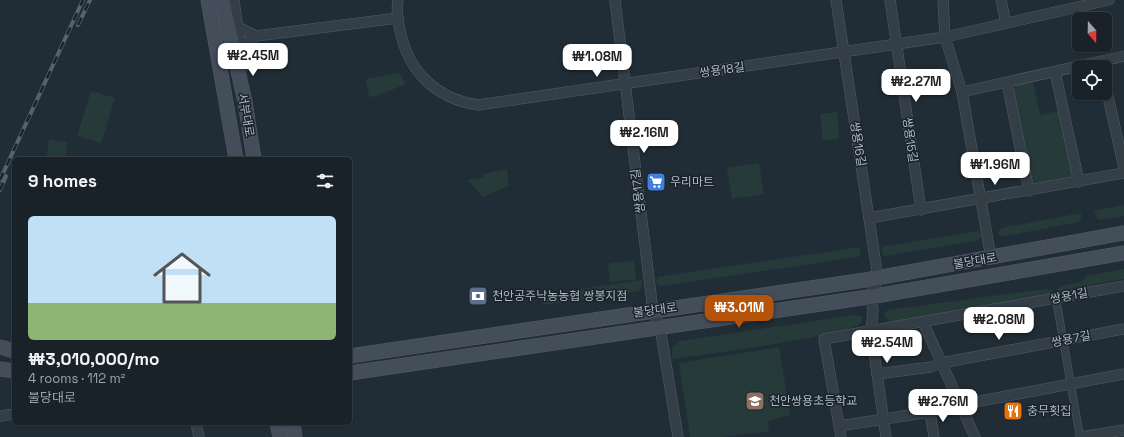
<!DOCTYPE html>
<html lang="en">
<head>
<meta charset="utf-8">
<style>
  :root { --surface:#192228; --page:#222a30; --text:#f1f3f6; --muted:#9fa4a8; --line:#373f45; --accent:#b45309 }
  body { margin:0; font-family:"Space Grotesk","Noto Sans KR",sans-serif; background:var(--page); color:var(--text); height:100vh; display:flex; flex-direction:column; font-size:15px; white-space:nowrap }
  * { box-sizing:border-box; margin:0 }
  p { font-size:13px; color:var(--muted) }
  .icon { flex:none; width:22px; height:22px; fill:none; stroke:currentColor; stroke-width:2; stroke-linecap:round; stroke-linejoin:round }
  .map { position:relative; flex:1; overflow:hidden }
  .sheet { position:absolute; left:12px; top:157px; width:340px; height:268px; display:flex; flex-direction:column; background:var(--surface); border-radius:6px; box-shadow:0 1px 3px #0004,0 0 0 1px var(--line) }
  .sheet>* { flex:none }
  .needle { width:26px; rotate:160deg }
  .fabs { position:absolute; left:1072px; top:12px; display:grid; gap:8px }
  .fabs a { display:grid; place-items:center; width:40px; height:40px; border-radius:6px; background:var(--surface); box-shadow:0 1px 3px #0004,0 0 0 1px var(--line); font-size:20px }
  .price { position:absolute; translate:-50% -34px; padding:0 9px; border-radius:8px; background:#fff; color:#222; font-size:13px; line-height:26px; filter:drop-shadow(0 1px 2px #0008) }
  .price::after { content:''; position:absolute; left:50%; top:24px; width:12px; height:9px; margin-left:-6px; background:inherit; clip-path:polygon(0 0,100% 0,50% 100%) }
  .price.selected { background:var(--accent); color:#fff }
  ul { padding:0; list-style:none }
  li { display:grid; align-content:center; gap:8px; height:212px; padding:0 16px }
  li+li { border-top:1px solid var(--line) }
  li span { display:grid; place-items:center; height:124px; border-radius:6px; color:#555 }
  li>.icon { margin-inline-start:auto }
  span .icon { width:72px; height:72px; fill:#fffc; stroke-width:1 }
  li b { font-size:17px }
  h2 { display:flex; justify-content:space-between; align-items:center; height:48px; padding:0 16px; font-size:17px }
  .map>svg:first-child { display:block }
  .green { fill:#263b39 }
  .lines { fill:none; stroke-linecap:round; stroke-linejoin:round }
  .pedestrian-casing { stroke:#525c65; stroke-width:8 }
  .minor-casing { stroke:#525c65; stroke-width:11 }
  .tertiary-casing { stroke:#525c65; stroke-width:13 }
  .secondary-casing { stroke:#525c65; stroke-width:15 }
  .pedestrian { stroke:#343e47; stroke-width:7 }
  .minor { stroke:#343e47; stroke-width:10 }
  .tertiary { stroke:#343e47; stroke-width:12 }
  .secondary { stroke:#434e5a; stroke-width:14 }
  .rail-casing { stroke:#56636e; stroke-width:4 }
  .rail { stroke:#1a232b; stroke-width:2.5; stroke-dasharray:8; stroke-linecap:butt }
  .labels { text-anchor:middle; stroke-width:3; stroke-linejoin:round; paint-order:stroke }
  .street-label { font-size:12px; fill:#afb9c4; stroke:#1a232b }
  .poi-label { font-size:12px; fill:#afb9c4; stroke:#1a232b; text-anchor:start }
</style>
</head>
<body>
<div class="map">
<svg width="1124" height="437" viewBox="0 0 1124 437">
  <rect width="100%" height="100%" fill="#212d36"/>
  <g class="green">
    <path d="M399 73 406 84 374 97 369 96 366 79Z"/>
    <path d="M1033 82 1040 115 1059 111 1073 175 1072 179 1039 186 1030 179 1013 89 1017 85Z"/>
    <path d="M91 91 115 98 101 143 77 136Z"/>
    <path d="M837 112 839 139 823 140 820 114Z"/>
    <path d="M49 140 67 142 65 159H46Z"/>
    <path d="M759 163 764 194 732 199 727 168Z"/>
    <path d="M507 169 509 186 483 197 468 180 484 177 483 174Z"/>
    <path d="M1124 205V216L1098 220 1094 211Z"/>
    <path d="M1081 213V220L1078 222 1006 236H1000L998 232 1001 228Z"/>
    <path d="M978 231 980 232 981 237 976 241 886 256 883 255 882 248 885 246Z"/>
    <path d="M860 247 861 253 858 257 661 286 657 284V277Z"/>
    <path d="M634 260 636 279 610 282 608 264Z"/>
    <path d="M1124 269V279L1058 291 1057 289 1061 286 1081 282 1087 276Z"/>
    <path d="M642 280V286L639 291 543 305 541 295Z"/>
    <path d="M1045 289 1052 290 1053 292 1051 294 892 323 885 317 884 313 888 310Z"/>
    <path d="M854 315 860 316 862 318 861 323C848 336 701 355 672 359V348L680 341Z"/>
    <path d="M779 347 790 415 768 421 769 431 721 437H690L679 363Z"/>
  </g>
  <g class="lines">
    <defs>
      <path id="pedestrian" d="M1056 299 1080 437"/>
      <g id="minor">
        <path d="M398 0C396 10 398 21 400 30 408 72 437 99 478 105L945 37 1109 0"/>
        <path d="M615 0 653 311 660 327 678 437"/>
        <path d="M836 0 878 278 871 296 873 311 871 331 886 437"/>
        <path d="M890 0 921 210"/>
        <path d="M943 0 945 37 962 92 991 258"/>
        <path d="M1001 0 1006 23"/>
        <path d="M238 27 256 36 240 48"/>
        <path d="M256 36 398 18"/>
        <path d="M1055 72 1079 182"/>
        <path d="M1007 83 1029 191"/>
        <path d="M1105 83 1124 168"/>
        <path d="M962 92 1124 56"/>
        <path d="M869 218 1124 173"/>
        <path d="M923 322 975 437"/>
        <path d="M877 374 931 367 941 363 1124 329"/>
        <path d="M930 412 934 437"/>
        <path d="M0 416 14 414"/>
        <path d="M196 423 199 437"/>
        <path d="M839 426 930 412 959 405 1124 374"/>
        <path d="M841 437 824 339 1124 286"/>
        <path d="M1081 437 1124 430"/>
      </g>
      <path id="tertiary" d="M233 0 242 67"/>
      <g id="secondary">
        <path d="M208 0 236 159"/>
        <path d="M222 0 245 102 254 159"/>
        <path d="M0 347 14 351"/>
        <path d="M350 356 865 280 1124 233"/>
        <path d="M0 369 14 371"/>
        <path d="M350 373 875 296 1124 253"/>
        <path d="M277 423 280 437"/>
        <path d="M293 423 295 437"/>
      </g>
    </defs>
    <use href="#pedestrian" class="pedestrian-casing"/>
    <use href="#minor" class="minor-casing"/>
    <use href="#tertiary" class="tertiary-casing"/>
    <use href="#secondary" class="secondary-casing"/>
    <use href="#pedestrian" class="pedestrian"/>
    <use href="#minor" class="minor"/>
    <use href="#tertiary" class="tertiary"/>
    <use href="#secondary" class="secondary"/>
    <defs>
      <g id="rail">
        <path d="M78 25 90 0"/>
        <path d="M0 180 83 0"/>
        <path d="M0 190 6 176"/>
      </g>
    </defs>
    <use href="#rail" class="rail-casing"/>
    <use href="#rail" class="rail"/>
  </g>
  <defs>
    <symbol id="supermarket-square" viewBox="-11 -11 22 22"><rect x="-9" y="-9" width="18" height="18" rx="4" fill="#3f7fe0" stroke="#1a232b"/><path d="M-6-5.5h2.5l.6 2H6L4.5 2H-2.5L-4.4-4H-6ZM-1.5 3.2a1.3 1.3 0 1 0 .1 0ZM3 3.2a1.3 1.3 0 1 0 .1 0Z" fill="#fff"/></symbol>
    <symbol id="bank-square" viewBox="-11 -11 22 22"><rect x="-9" y="-9" width="18" height="18" rx="4" fill="#5c6f8a" stroke="#1a232b"/><path d="M-6-4H6V4H-6ZM0-2.3a2.3 2.3 0 1 0 0 4.6a2.3 2.3 0 1 0 0-4.6Z" fill="#fff"/></symbol>
    <symbol id="school-square" viewBox="-11 -11 22 22"><rect x="-9" y="-9" width="18" height="18" rx="4" fill="#8d6e63" stroke="#1a232b"/><path d="M0-5L7-2L0 1L-7-2ZM-4 1L0 2.5L4 1V4Q0 6-4 4Z" fill="#fff"/></symbol>
    <symbol id="restaurant-square" viewBox="-11 -11 22 22"><rect x="-9" y="-9" width="18" height="18" rx="4" fill="#e8710a" stroke="#1a232b"/><path d="M-5-6h1v4h1v-4h1v4h1v-4h1v5L-1.5 .5V6h-2V.5L-5-1ZM5-6V6H3V1.5H1.5Q1.5-4 5-6Z" fill="#fff"/></symbol>
  </defs>
  <g fill-rule="evenodd">
    <use href="#supermarket-square" x="645" y="171" width="22" height="22"/>
    <use href="#bank-square" x="467" y="285" width="22" height="22"/>
    <use href="#school-square" x="744" y="390" width="22" height="22"/>
    <use href="#restaurant-square" x="1002" y="400" width="22" height="22"/>
  </g>
  <g class="labels">
    <g class="street-label">
      <text transform="translate(722 70) rotate(-8)" y="4">쌍용18길</text>
      <text transform="translate(246 115) rotate(80)" y="4">서부대로</text>
      <text transform="translate(910 140) rotate(82)" y="4">쌍용15길</text>
      <text transform="translate(858 144) rotate(81)" y="4">쌍용16길</text>
      <text transform="translate(638 191) rotate(-97)" y="4">쌍용17길</text>
      <text transform="translate(975 261) rotate(-10)" y="4">불당대로</text>
      <text transform="translate(1069 296) rotate(-11)" y="4">쌍용1길</text>
      <text transform="translate(655 310) rotate(-8)" y="4">불당대로</text>
      <text transform="translate(1071 339) rotate(-11)" y="4">쌍용7길</text>
    </g>
    <g class="poi-label">
      <text x="670" y="186">우리마트</text>
      <text x="492" y="300">천안공주낙농농협 쌍봉지점</text>
      <text x="769" y="405">천안쌍용초등학교</text>
      <text x="1027" y="415">충무횟집</text>
    </g>
  </g>
</svg>
<div class="fabs">
<a><svg class="needle" viewBox="-14 -14 28 28"><path d="M0-13l5 13h-10z" fill="#e53935"/><path d="M0 13l5-13h-10z" fill="#9fa4a8"/></svg></a>
<a><svg class="icon" aria-label="locate" viewBox="0 0 24 24"><circle cx="12" cy="12" r="6"/><path d="M12 2v4M12 18v4M2 12h4M18 12h4"/></svg></a>
</div>
<b class="price" style="left:253px;top:77px">₩2.45M</b>
<b class="price" style="left:597px;top:78px">₩1.08M</b>
<b class="price" style="left:916px;top:103px">₩2.27M</b>
<b class="price" style="left:644px;top:154px">₩2.16M</b>
<b class="price" style="left:995px;top:186px">₩1.96M</b>
<b class="price selected" style="left:739px;top:329px">₩3.01M</b>
<b class="price" style="left:999px;top:341px">₩2.08M</b>
<b class="price" style="left:887px;top:364px">₩2.54M</b>
<b class="price" style="left:943px;top:423px">₩2.76M</b>
<section class="sheet">
<h2>9 homes<svg class="icon" aria-label="filters" viewBox="0 0 24 24"><path d="M4 7h16M4 17h16"/><circle cx="9" cy="7" r="2"/><circle cx="15" cy="17" r="2"/></svg></h2>
<ul>
<li><span style="background:linear-gradient(#bfe0f5 70%,#8fb573 0)"><svg class="icon" aria-label="home" viewBox="0 0 24 24"><path d="M3 11l9-7 9 7M6 9v11h12V9"/></svg></span><div><b>₩3,010,000/mo</b><p>4 rooms · 112 m²</p><p>불당대로</p></div></li>
</ul>
</section>
</div>
</body>
</html>
